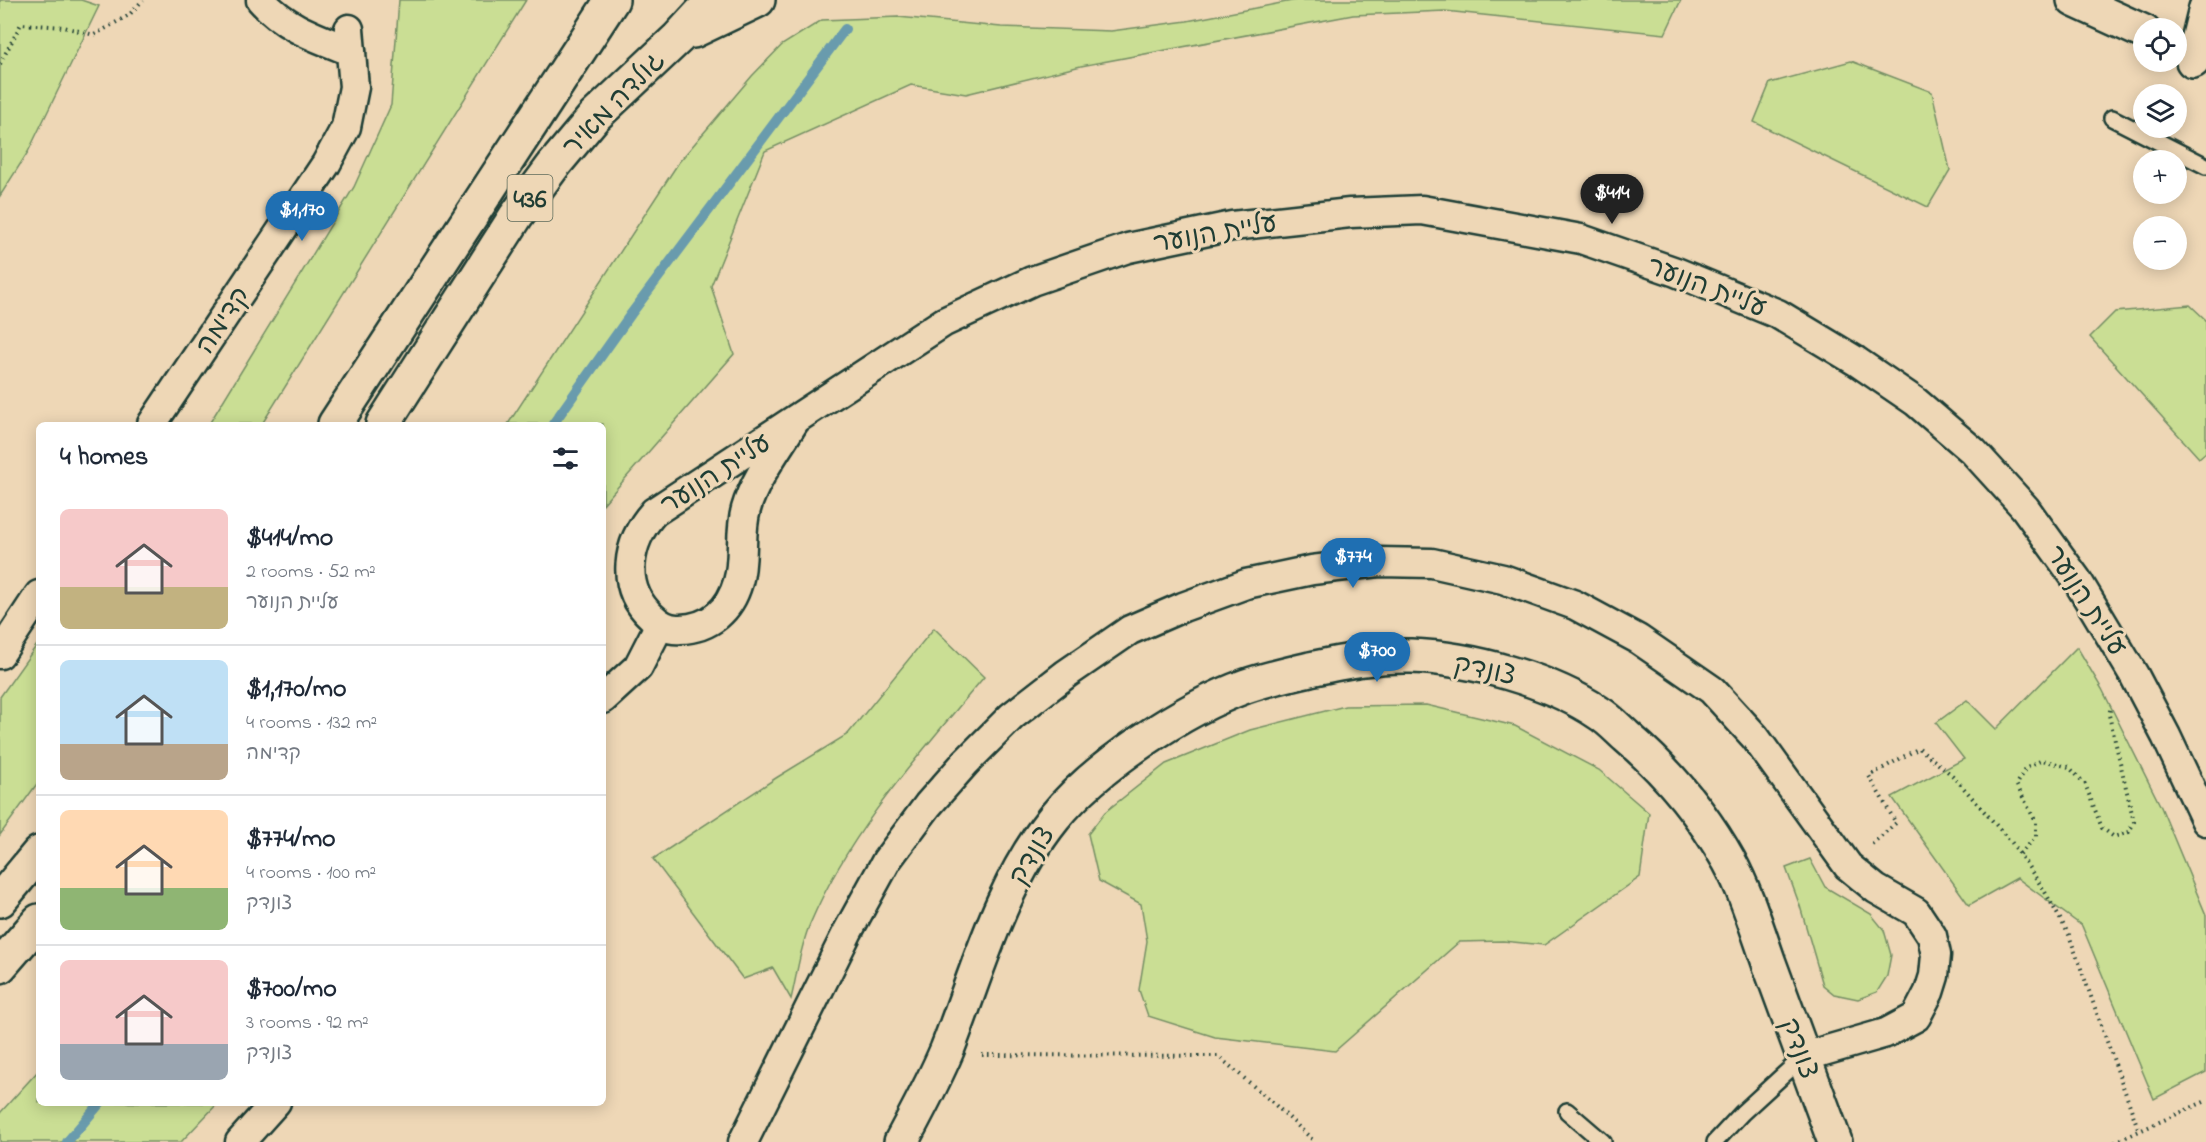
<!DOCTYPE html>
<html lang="en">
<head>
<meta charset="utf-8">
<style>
  :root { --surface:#fff; --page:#f2f2f3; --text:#1f2937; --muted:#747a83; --line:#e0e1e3; --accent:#1f6fb2 }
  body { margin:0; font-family:"Indie Flower","Playpen Sans Hebrew",sans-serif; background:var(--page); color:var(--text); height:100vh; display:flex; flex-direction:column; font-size:22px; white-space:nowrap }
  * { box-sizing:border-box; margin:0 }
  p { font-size:20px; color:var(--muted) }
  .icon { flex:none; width:33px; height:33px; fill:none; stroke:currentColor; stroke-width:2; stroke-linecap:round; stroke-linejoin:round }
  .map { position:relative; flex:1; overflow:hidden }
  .details { position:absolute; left:36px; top:422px; width:570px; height:684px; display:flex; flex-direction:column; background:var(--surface); border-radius:9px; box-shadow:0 3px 15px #0003 }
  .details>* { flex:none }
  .controls { position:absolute; left:2133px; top:18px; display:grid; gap:12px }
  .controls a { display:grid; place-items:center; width:54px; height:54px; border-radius:50%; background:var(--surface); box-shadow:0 3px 15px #0003; font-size:30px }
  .price { position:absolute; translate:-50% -51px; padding:0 14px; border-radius:21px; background:var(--accent); color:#fff; font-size:20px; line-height:39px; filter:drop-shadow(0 2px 3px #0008) }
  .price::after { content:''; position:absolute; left:50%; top:36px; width:18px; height:14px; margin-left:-9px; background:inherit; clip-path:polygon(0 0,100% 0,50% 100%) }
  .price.active { background:#222; color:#fff }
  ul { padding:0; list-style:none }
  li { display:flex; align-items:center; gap:18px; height:150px; padding:0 24px }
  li+li { border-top:2px solid var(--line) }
  li span { display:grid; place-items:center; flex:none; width:168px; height:120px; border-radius:9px; color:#555 }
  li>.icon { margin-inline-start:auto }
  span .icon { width:72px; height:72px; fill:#fffc; stroke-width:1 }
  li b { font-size:26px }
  h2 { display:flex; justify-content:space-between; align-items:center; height:72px; padding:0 24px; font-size:26px }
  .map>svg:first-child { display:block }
  .green { fill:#cade94; stroke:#748e64; stroke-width:1.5 }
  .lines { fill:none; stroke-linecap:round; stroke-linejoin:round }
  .stream { stroke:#699bad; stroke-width:10 }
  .lane-casing { stroke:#1f3d34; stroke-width:20 }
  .street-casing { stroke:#1f3d34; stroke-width:33 }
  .secondary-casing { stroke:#1f3d34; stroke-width:38 }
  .primary-casing { stroke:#1f3d34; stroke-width:38 }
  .path { stroke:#1f3d34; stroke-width:4; stroke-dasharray:1.5 4.5; stroke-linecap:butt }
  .lane { stroke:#eed7b6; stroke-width:15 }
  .street { stroke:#eed7b6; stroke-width:28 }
  .secondary { stroke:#eed7b6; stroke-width:33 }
  .primary { stroke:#eed7b6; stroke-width:33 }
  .labels { text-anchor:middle; stroke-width:6; stroke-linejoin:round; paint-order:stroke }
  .shield { fill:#eed7b6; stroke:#5d6b5b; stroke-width:1.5 }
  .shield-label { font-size:26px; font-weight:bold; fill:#1f3d34 }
  .street-label { font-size:27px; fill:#1f3d34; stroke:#eed7b6 }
</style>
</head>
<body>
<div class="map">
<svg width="2206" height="1142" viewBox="0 0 2206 1142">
  <rect width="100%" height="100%" fill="#eed7b6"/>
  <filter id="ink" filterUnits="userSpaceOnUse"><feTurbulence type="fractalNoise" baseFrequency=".0167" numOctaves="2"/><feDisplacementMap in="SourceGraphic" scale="12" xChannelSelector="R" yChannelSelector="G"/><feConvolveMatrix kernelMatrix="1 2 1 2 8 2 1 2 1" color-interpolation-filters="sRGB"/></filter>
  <g filter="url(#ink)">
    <g class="green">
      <path d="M0 0H81L99 6 28 152 0 196Z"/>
      <path d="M399 0H526L262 424H209L354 187 391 105Z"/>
      <path d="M1297 0H1681L1665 34 1445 11 1353 15 1081 66 966 94 911 85 765 151 711 286 734 354 603 504V424H508L679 162 752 76 782 45 822 20 898 17 1001 27 1111 31 1187 21Z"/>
      <path d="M1851 61 1932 92 1950 170 1928 207 1754 122 1770 83Z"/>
      <path d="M2190 305 2206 320V452L2199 458 2090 337 2115 312Z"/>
      <path d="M934 628 984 677C919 755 850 830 810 924 800 947 797 975 791 999L773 968 743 979 653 859 776 778 848 734Z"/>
      <path d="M39 642V781L0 835V697Z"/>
      <path d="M2077 647 2102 689 2161 807 2206 915V1072L2154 1099 2082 926 2017 878 1969 905 1892 797 1964 759 1936 723 1967 700 1996 729Z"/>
      <path d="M1426 705 1515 726 1599 770 1649 813 1640 877 1544 945 1503 941 1459 942 1335 1051 1215 1037 1148 1016 1139 990 1147 941 1141 904 1099 881 1088 834 1105 812 1166 764 1250 730 1345 706Z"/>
      <path d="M1810 859 1825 887 1871 914 1884 930 1891 955 1887 976 1877 992 1858 999 1834 994 1823 985 1800 906 1786 868Z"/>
      <path d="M39 1070V1102L218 1103 181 1142H0V1113Z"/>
    </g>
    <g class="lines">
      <g class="stream">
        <path d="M553 424 631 314 845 29"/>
        <path d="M67 1142 101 1102"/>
      </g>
      <defs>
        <g id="lane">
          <path d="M2112 118 2206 166"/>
          <path d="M1567 1111 1603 1142"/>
          <path d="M1715 1142 1742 1113 1803 1057"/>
        </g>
        <g id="street">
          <path d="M261 0C285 28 318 38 351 51"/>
          <path d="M794 422C778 448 754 480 746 509 739 533 745 559 738 582 730 610 710 628 680 629 669 630 659 624 652 617 619 587 627 542 654 512L944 322 1032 281 1128 248 1232 226 1350 213 1422 210 1581 239 1676 272 1778 314 1856 361 1916 402 1973 451 2025 508 2077 580 2134 675 2166 736 2206 821"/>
          <path d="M152 424 326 164 346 127 354 87 349 29"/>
          <path d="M0 654 39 595"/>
          <path d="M603 699 638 667 660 624"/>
          <path d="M240 1142 276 1102"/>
          <path d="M743 1142 848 931 887 860 928 805 966 762 1012 716 1066 674 1130 630 1183 607 1246 584 1312 570 1379 562 1432 563 1503 579 1575 605 1638 639 1712 690 1755 737 1848 866 1876 889 1916 912 1932 936 1936 955 1934 976 1929 992 1916 1017 1886 1033 1803 1057"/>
        </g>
        <g id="secondary">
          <path d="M2074 0 2144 32"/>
          <path d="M2193 61 2206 8"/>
          <path d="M901 1142C917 1112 934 1081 947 1050 978 971 1000 885 1054 818 1096 766 1183 709 1246 686 1266 679 1289 674 1310 669 1343 662 1377 655 1411 656 1470 658 1550 680 1599 713 1609 719 1618 729 1627 737 1668 772 1702 813 1729 861 1746 892 1757 929 1769 963 1791 1023 1813 1082 1835 1142"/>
        </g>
        <g id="primary">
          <path d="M693 31 758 0"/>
          <path d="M335 424 612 0"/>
          <path d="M383 424 516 216 553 166 594 117 678 38 713 0"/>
          <path d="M0 900 39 853"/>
          <path d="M0 966 39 921"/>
        </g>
      </defs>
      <use href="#lane" class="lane-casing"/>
      <use href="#street" class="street-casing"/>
      <use href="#secondary" class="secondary-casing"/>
      <use href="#primary" class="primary-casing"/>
      <g class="path">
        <path d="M0 64 21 24 64 27 94 35 129 15 143 0"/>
        <path d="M1872 844 1896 823 1869 776 1919 748 1953 776 2012 843 2044 890 2069 935 2139 1131"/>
        <path d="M2020 854 2036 837V822L2016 784 2025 769 2042 760 2069 767 2085 784 2102 828 2114 837 2129 832 2134 822 2109 715 2111 706"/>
        <path d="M982 1055 1218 1056 1271 1101 1315 1142"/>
        <path d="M2115 1142 2206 1101"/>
      </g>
      <use href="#lane" class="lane"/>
      <use href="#street" class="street"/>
      <use href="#secondary" class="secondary"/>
      <use href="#primary" class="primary"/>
    </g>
  </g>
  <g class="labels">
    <rect class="shield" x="507.5" y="175" width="45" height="46" rx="4.5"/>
    <g class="shield-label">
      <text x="530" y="207">436</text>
    </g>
    <g class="street-label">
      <text transform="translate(613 103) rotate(-46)" y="9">גולדה מאיר</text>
      <text transform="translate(1215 232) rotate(-10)" y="9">עליית הנוער</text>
      <text transform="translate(1707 286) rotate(21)" y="9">עליית הנוער</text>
      <text transform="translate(222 320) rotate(-56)" y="9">קדימה</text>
      <text transform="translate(715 473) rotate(-33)" y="9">עליית הנוער</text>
      <text transform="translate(2087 600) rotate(57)" y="9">עליית הנוער</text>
      <text transform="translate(1485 669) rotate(12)" y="9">צונדק</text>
      <text transform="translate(1031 855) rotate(-59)" y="9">צונדק</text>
      <text transform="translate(1800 1048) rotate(70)" y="9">צונדק</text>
    </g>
  </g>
</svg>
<div class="controls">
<a><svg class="icon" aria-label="locate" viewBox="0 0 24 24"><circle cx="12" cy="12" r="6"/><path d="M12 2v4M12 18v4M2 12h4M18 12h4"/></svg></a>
<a><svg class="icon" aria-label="layers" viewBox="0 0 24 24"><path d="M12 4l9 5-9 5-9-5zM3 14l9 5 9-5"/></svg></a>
<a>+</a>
<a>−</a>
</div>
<b class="price active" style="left:1612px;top:225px">$414</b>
<b class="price" style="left:302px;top:242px">$1,170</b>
<b class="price" style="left:1353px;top:589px">$774</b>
<b class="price" style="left:1377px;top:683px">$700</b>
<section class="details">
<h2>4 homes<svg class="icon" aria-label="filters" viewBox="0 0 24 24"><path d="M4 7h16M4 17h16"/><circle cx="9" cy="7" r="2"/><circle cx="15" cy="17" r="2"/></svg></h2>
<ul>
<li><span style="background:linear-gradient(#f6c9c9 65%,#c2b280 0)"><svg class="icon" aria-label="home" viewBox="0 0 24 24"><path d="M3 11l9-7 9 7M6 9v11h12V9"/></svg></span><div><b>$414/mo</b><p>2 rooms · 52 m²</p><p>עליית הנוער</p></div></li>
<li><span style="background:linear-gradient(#bfe0f5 70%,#b9a48a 0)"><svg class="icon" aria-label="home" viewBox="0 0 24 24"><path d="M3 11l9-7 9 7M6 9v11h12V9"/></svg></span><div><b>$1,170/mo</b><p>4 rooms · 132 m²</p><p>קדימה</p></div></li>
<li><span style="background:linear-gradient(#ffd9b3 65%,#8fb573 0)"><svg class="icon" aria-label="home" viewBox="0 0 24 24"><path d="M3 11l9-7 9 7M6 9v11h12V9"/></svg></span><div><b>$774/mo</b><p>4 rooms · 100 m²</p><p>צונדק</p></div></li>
<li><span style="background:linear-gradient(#f6c9c9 70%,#9aa5b1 0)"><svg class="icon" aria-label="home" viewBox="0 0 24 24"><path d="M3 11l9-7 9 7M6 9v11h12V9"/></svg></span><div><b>$700/mo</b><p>3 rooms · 92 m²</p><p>צונדק</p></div></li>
</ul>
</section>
</div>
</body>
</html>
